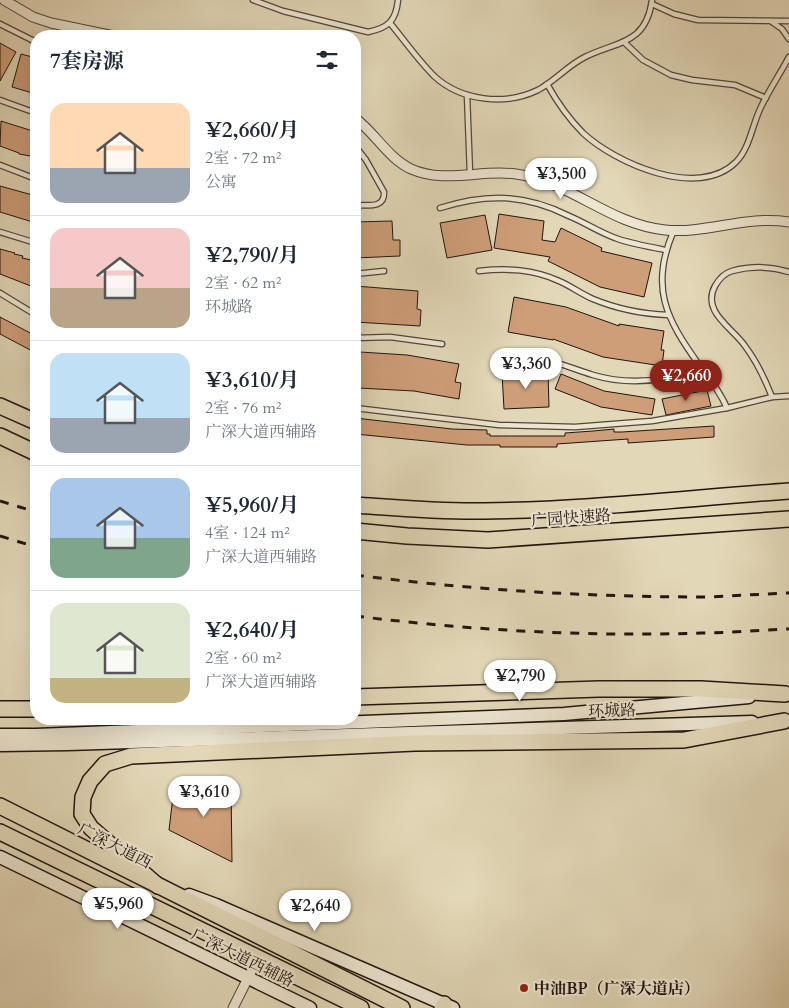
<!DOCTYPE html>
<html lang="zh">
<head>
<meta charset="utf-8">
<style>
  :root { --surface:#fff; --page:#f2f2f3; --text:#1f2937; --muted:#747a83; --line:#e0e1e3; --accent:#8f2418 }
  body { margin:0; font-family:Cardo,"Noto Serif SC",serif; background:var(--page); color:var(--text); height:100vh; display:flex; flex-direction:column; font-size:19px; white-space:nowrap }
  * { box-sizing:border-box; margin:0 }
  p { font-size:16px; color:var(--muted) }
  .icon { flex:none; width:28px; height:28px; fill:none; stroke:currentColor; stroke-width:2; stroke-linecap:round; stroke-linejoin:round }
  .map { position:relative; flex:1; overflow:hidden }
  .sheet { position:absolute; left:30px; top:30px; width:331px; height:695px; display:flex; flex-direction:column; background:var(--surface); border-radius:20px; box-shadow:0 5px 20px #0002 }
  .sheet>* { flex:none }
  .price { position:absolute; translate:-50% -42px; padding:0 11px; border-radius:18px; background:#fff; color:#222; font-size:16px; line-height:32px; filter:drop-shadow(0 1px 2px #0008) }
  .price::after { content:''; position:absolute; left:50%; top:30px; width:15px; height:11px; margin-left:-8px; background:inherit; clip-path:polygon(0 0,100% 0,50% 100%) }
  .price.current { background:var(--accent); color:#fff }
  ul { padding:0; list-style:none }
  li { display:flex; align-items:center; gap:15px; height:125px; padding:0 20px }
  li+li { border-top:1px solid var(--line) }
  li span { display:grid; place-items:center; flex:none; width:140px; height:100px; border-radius:15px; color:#555 }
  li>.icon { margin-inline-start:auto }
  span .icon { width:60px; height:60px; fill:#fffc; stroke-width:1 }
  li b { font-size:21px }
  h2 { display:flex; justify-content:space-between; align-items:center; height:60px; padding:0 20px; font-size:21px }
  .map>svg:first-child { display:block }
  .building { fill:#ce9e79; stroke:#21150f }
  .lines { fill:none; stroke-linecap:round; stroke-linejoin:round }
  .lane-casing { stroke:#514639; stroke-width:7 }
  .street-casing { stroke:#514639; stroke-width:11 }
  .secondary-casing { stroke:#21150f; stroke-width:15 }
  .highway-casing { stroke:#21150f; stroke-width:18 }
  .lane { stroke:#ece5d0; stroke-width:4.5 }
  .street { stroke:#ece5d0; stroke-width:9 }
  .secondary { stroke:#ece5d0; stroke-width:12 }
  .highway { stroke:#e2d7b7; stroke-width:15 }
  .rail { stroke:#21150f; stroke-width:3; stroke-dasharray:9 9; stroke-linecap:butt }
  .poi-dot { fill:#8f2418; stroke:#ece5d0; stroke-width:2 }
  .labels { text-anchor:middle; stroke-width:4.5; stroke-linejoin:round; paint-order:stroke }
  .street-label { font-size:16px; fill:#21150f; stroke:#ece5d0 }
  .poi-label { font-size:16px; font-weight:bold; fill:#21150f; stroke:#ece5d0; text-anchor:start }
</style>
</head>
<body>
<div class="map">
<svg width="789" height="1008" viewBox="0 0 789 1008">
  <rect width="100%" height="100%" fill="#e2d7b7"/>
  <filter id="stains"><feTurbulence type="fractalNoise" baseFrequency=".004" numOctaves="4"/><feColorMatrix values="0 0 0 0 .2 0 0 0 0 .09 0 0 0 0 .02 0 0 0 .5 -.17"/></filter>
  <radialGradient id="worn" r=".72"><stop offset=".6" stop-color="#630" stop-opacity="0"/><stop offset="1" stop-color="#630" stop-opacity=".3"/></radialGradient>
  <g class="building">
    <path d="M0 43 16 52 0 81Z"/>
    <path d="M21 54 36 58V94L12 87Z"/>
    <path d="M1 121 36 132V157L19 154V153L0 146Z"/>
    <path d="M0 186 36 196V223L0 212Z"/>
    <path d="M499 214 544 221 542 240 555 242 561 228 602 248 601 251 652 263 644 297 600 287 548 261 550 257 494 248Z"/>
    <path d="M485 215 492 250 447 258 440 223Z"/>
    <path d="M392 221 393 240H400V256L355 258V222Z"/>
    <path d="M0 249 15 253 14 254 23 256 22 258 36 261V288L0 274Z"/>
    <path d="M355 286 418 291 417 309 421 310 420 326 355 322Z"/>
    <path d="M514 297 566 307 619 326V324L664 331 661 350H664L662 366 603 357 553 339V340L508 332Z"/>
    <path d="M0 317 36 336V353L0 334Z"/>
    <path d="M360 352 407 355 459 364 455 382 461 383 459 399 414 391 358 388Z"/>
    <path d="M548 372 549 407 504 409 502 373Z"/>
    <path d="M561 374 604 391 655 399 652 415 601 407 555 389Z"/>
    <path d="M707 390 711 406 666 415 662 399Z"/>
    <path d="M355 418 452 429 487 430V434H490V436H565V433L593 431 614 429V432H622L714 426V437L628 443V439L557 444V447H500V445H467L355 434Z"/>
    <path d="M231 787 232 862 169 830 174 788Z"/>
  </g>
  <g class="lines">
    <defs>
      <g id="lane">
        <path d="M253 0 283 11 368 32C388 28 396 21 398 0"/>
        <path d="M652 4 674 14 698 20 789 21"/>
        <path d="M772 22 782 29 789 39"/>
        <path d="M390 23C404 40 418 60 434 76 461 101 505 106 538 90 555 81 567 66 585 57 617 41 646 45 652 0"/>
        <path d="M0 24 36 42"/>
        <path d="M625 43 643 60 671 75 692 80 735 85 766 98"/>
        <path d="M547 84C557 102 568 118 583 133 615 163 698 200 736 162 750 148 752 125 761 107 769 90 780 74 789 57"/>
        <path d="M467 95 470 174"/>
        <path d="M0 100 36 113"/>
        <path d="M355 146 366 160 384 192C385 209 367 205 355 205"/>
        <path d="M0 165 36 179"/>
        <path d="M440 208C487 193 525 194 569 216 586 223 600 233 618 239 633 244 650 247 666 250"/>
        <path d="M674 230C649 287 666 319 700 366 711 380 720 392 727 408"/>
        <path d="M0 232 36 243"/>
        <path d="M479 271C507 268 533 269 559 281 571 286 581 294 593 299 617 309 642 314 669 315"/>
        <path d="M355 274 384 271"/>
        <path d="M0 293 36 315"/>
        <path d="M355 338 390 337 442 344"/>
        <path d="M507 359C546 355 558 364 593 375 630 386 667 381 702 368"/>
        <path d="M772 397C765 379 757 362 745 346 733 328 701 312 715 286 719 279 725 273 732 271 751 266 770 266 789 272"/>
        <path d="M355 408 499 425 575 427 652 421 727 408 772 397 789 396"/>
      </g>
      <g id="street">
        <path d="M4 0 33 17 51 23 114 36"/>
        <path d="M355 118C375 133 388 158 411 169 445 184 481 169 516 174 572 182 608 224 665 230 707 234 746 215 789 222"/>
        <path d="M233 1008 258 958"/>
      </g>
      <g id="secondary">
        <path d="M0 735H36L564 714 749 697"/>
        <path d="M0 745 68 744 752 722"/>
        <path d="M0 857 310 1008"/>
        <path d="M189 895 216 905 453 1008"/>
      </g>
      <g id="highway">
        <path d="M0 406 36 422"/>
        <path d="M0 436 36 453"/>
        <path d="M355 505C398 508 441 512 484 511 586 510 688 498 789 491"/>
        <path d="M355 531 407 536 488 540 789 519"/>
        <path d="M355 697 599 689H701L785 694"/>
        <path d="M0 709H36"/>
        <path d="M0 806 402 1008"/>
        <path d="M0 832 361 1008"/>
        <path d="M158 886 91 828 82 814 83 797 90 781 105 764 131 756 415 743 684 740 784 721"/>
        <path d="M442 1008 444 1004"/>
      </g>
    </defs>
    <use href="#lane" class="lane-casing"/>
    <use href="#street" class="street-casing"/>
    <use href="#secondary" class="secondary-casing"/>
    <use href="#highway" class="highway-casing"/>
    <use href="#lane" class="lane"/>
    <use href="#street" class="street"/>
    <use href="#secondary" class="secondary"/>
    <use href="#highway" class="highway"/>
    <g class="rail">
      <path d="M0 501 36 512"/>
      <path d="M0 536 36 547"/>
      <path d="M355 575C471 590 589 597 706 597 734 596 761 594 789 593"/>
      <path d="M355 616C469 630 586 637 701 633 731 633 760 630 789 629"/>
    </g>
  </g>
  <circle class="poi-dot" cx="524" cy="988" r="5"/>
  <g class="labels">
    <g class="street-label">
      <text transform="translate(571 517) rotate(-4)" y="6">广园快速路</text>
      <text transform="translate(612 710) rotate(-2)" y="6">环城路</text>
      <text transform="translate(115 845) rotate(27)" y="6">广深大道西</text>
      <text transform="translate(243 957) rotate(26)" y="6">广深大道西辅路</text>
    </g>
    <g class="poi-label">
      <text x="534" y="994">中油BP（广深大道店）</text>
    </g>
  </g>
  <rect width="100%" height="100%" filter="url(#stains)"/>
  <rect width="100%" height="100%" fill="url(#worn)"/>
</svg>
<b class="price" style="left:561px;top:200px">¥3,500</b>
<b class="price" style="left:526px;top:390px">¥3,360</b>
<b class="price current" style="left:686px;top:402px">¥2,660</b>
<b class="price" style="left:520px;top:702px">¥2,790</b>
<b class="price" style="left:204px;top:818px">¥3,610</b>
<b class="price" style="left:118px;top:930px">¥5,960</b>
<b class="price" style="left:315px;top:932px">¥2,640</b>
<section class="sheet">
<h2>7套房源<svg class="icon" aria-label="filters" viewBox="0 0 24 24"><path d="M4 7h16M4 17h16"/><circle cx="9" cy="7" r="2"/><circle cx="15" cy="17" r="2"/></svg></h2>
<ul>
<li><span style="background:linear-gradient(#ffd9b3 65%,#9aa5b1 0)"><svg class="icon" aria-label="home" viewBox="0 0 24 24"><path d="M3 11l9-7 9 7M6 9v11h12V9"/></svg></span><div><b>¥2,660/月</b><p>2室 · 72 m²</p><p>公寓</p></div></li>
<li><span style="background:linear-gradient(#f6c9c9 60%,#b9a48a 0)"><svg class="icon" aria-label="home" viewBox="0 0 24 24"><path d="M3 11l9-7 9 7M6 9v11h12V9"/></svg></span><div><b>¥2,790/月</b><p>2室 · 62 m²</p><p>环城路</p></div></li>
<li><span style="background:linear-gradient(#bfe0f5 65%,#9aa5b1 0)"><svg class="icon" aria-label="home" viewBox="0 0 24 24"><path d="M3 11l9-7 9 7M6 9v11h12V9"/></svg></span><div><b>¥3,610/月</b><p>2室 · 76 m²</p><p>广深大道西辅路</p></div></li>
<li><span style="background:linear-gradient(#a9c7e8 60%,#7fa58c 0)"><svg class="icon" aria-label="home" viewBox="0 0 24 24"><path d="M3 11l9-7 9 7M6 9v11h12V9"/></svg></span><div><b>¥5,960/月</b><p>4室 · 124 m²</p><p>广深大道西辅路</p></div></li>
<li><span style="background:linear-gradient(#dfe7d0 75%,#c2b280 0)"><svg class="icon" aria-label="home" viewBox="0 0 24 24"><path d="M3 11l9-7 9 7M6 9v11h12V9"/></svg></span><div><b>¥2,640/月</b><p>2室 · 60 m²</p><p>广深大道西辅路</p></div></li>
</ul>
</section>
</div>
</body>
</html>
